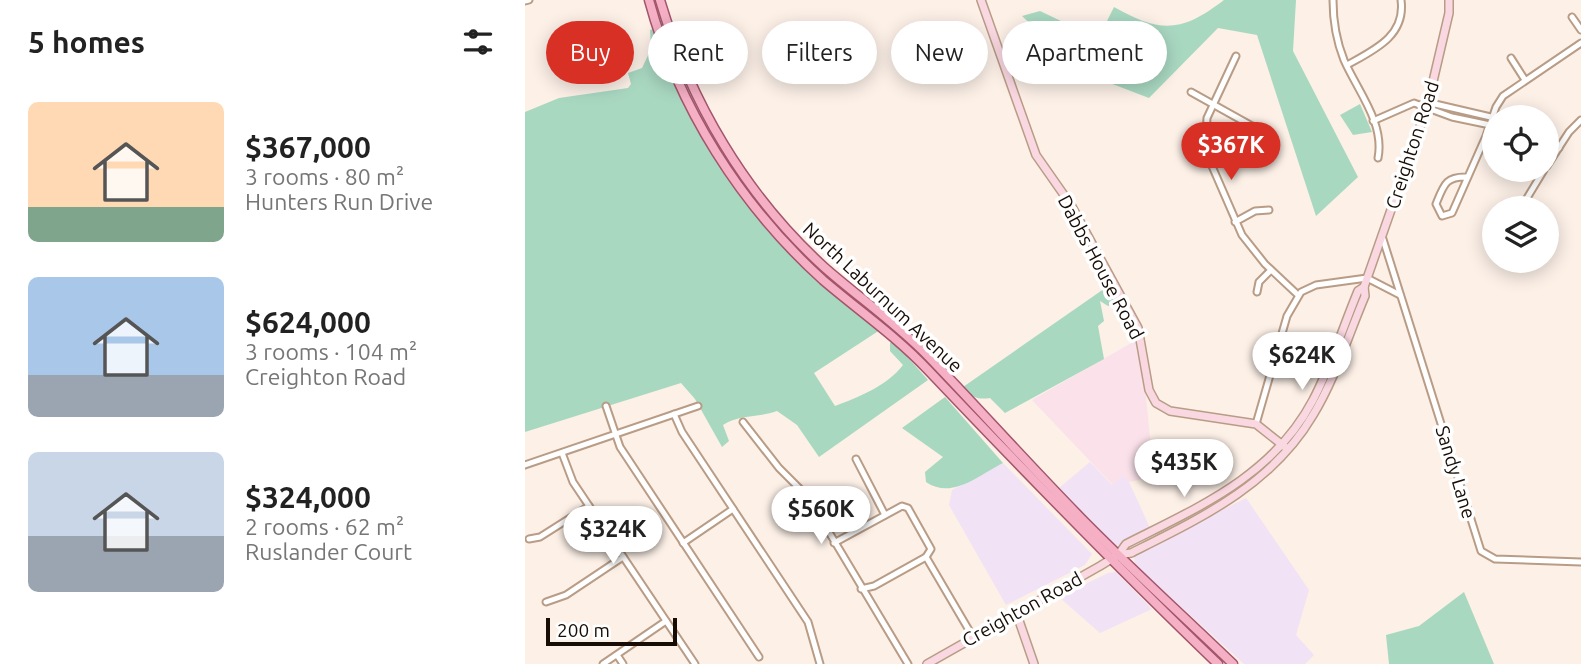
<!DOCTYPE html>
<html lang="en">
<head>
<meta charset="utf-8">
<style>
  :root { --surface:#fff; --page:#f6f6f6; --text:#222; --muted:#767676; --accent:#d93025 }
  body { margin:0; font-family:Ubuntu,sans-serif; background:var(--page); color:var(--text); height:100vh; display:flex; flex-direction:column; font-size:26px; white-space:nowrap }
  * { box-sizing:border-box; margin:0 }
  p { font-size:23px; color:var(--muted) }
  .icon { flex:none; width:38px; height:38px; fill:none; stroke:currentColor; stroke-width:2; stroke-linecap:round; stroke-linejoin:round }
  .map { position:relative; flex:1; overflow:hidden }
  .details { display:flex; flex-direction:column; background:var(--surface); width:525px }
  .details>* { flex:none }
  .hud { position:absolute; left:21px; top:21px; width:665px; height:63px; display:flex; gap:14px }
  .buttons { position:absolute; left:957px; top:105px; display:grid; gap:14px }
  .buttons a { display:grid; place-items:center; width:77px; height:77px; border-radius:50%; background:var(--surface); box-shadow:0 4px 18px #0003; font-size:35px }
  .scale { position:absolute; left:21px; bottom:18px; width:131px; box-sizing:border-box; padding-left:7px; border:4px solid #170d06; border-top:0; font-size:19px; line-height:24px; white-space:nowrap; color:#170d06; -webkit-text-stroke:5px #fff; paint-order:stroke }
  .price { position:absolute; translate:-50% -60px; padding:0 16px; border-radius:24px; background:#fff; color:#222; font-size:23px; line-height:46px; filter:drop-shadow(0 2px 4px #0008) }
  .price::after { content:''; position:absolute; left:50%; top:42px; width:21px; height:16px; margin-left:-10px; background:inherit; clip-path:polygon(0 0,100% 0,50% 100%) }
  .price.current { background:var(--accent); color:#fff }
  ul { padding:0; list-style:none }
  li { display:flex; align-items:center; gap:21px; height:175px; padding:0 28px }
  li span { display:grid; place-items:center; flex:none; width:196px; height:140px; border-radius:10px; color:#555 }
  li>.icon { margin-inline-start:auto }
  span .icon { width:84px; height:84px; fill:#fffc; stroke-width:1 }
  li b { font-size:30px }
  h2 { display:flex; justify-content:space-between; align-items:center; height:84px; padding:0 28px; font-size:30px }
  .tag { padding:0 24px; border-radius:32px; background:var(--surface); box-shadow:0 4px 18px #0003; font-size:24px; line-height:63px }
  .tag.current { background:var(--accent); color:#fff }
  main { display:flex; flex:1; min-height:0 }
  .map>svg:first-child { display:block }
  .commercial { fill:#f2e2f5 }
  .industrial { fill:#fae1ea }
  .green { fill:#a9d8c1 }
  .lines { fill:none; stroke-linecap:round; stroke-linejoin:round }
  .street-casing { stroke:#b99c86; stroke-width:9 }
  .secondary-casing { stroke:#b99c86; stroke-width:10 }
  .primary-casing { stroke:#a3556a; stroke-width:11 }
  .street { stroke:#fff; stroke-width:5 }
  .secondary { stroke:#fad8e2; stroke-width:7 }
  .primary { stroke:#f5b0c6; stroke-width:8 }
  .labels { text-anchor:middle; stroke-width:7; stroke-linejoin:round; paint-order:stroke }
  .street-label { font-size:19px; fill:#170d06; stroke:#fff }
</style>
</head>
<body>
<main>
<section class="details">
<h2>5 homes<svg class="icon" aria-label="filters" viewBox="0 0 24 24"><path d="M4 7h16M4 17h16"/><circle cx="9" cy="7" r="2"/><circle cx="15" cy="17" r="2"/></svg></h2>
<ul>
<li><span style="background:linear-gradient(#ffd9b3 75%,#7fa58c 0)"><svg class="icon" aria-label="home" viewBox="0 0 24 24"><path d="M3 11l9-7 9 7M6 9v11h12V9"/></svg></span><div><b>$367,000</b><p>3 rooms · 80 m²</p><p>Hunters Run Drive</p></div></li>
<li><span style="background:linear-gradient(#a9c7e8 70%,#9aa5b1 0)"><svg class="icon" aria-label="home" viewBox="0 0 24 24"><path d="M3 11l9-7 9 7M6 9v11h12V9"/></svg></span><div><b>$624,000</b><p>3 rooms · 104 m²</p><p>Creighton Road</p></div></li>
<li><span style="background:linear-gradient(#c9d6e8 60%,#9aa5b1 0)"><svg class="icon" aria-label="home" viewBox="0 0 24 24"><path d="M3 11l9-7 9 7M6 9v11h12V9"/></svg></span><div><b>$324,000</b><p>2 rooms · 62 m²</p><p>Ruslander Court</p></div></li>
</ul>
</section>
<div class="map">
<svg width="1056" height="664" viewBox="0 0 1056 664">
  <rect width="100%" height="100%" fill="#fcf0e7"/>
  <g class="commercial">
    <path d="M565 462 587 485 598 475 604 482 625 528 591 546 534 488Z"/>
    <path d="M478 463 567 554 560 565 481 605 424 505 427 490Z"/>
    <path d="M721 498 784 590 771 635 789 655 780 664H719L610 565 609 557 615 552Z"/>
    <path d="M591 572 627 609 575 633 534 597 583 573Z"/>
  </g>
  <path class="industrial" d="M615 338 629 477 604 482 597 476 588 485 507 400Z"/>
  <g class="green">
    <path d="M127 0H131L173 103 248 216 363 328C347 321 331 303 317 292 224 215 164 114 127 0Z"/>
    <path d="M699 0H771L768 51 833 177 791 216 732 35 693 28 624 98 556 72 497 16 515 11 559 32 580 25 589 7C635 33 656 33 699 0Z"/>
    <path d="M128 29 144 68 216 196 355 330 289 373 310 406C334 397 362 386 378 365L365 351V343L369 342 403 380 294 457 272 425 252 411C233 418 214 414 198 425L204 441 197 447 170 399 156 383 0 432V112L34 98 103 88 106 84 103 73 117 68 126 49 125 30Z"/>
    <path d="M835 104 847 132 828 135 815 115Z"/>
    <path d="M586 284 596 302 583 306 575 301 579 321 573 326 579 359 480 413 465 398C453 400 445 397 438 387Z"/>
    <path d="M420 397 478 463C454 475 427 500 401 482L400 472 418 457 377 428Z"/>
    <path d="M939 592 969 664H864L861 635 894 626Z"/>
  </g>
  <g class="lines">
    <defs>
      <g id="street">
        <path d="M808 0C808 21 811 40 819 60 832 90 860 123 853 158"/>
        <path d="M0 1 4 0"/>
        <path d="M1047 17 1056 30"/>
        <path d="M711 56 682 118 680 150 717 235 740 264 773 295"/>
        <path d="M986 58 1000 80"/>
        <path d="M822 65C849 50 881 36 876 0"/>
        <path d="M666 92 727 126"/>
        <path d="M902 107 910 104 970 118"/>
        <path d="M848 121 889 103 927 117 970 126"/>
        <path d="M1022 141 1034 148"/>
        <path d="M1022 166 1044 132 1056 120"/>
        <path d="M943 177C921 176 919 184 911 204L917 216 927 213 961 136 971 107 978 96 1056 43"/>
        <path d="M996 208 1019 170"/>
        <path d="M710 222 730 211 744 210"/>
        <path d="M857 236 956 551 970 559 1056 562"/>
        <path d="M732 292 734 282 746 270"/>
        <path d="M81 406 95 447 234 657"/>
        <path d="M149 414 157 432 283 622 295 664"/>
        <path d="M218 422 254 468 283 497 383 664"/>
        <path d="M731 424 762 316 776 292 791 285 842 278 875 295"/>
        <path d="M37 453 48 482 170 664"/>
        <path d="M331 459 360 515"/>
        <path d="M0 465 173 406"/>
        <path d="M4 539 15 537 64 506"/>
        <path d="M158 543 208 509"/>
        <path d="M309 543 377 506 383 508 406 549 401 557 448 637"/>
        <path d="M336 589 349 586 401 557"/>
        <path d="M21 602 41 595 98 557"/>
        <path d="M92 655 98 664"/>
        <path d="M78 664 141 621"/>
      </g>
      <g id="secondary">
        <path d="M456 0 511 155 546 205 613 328 624 390 631 403 645 411 731 424 760 447"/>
        <path d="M593 555 606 553C676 518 747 485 788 415 810 379 823 336 840 296L839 287 902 107 924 13V0"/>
        <path d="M491 612 509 664"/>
        <path d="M402 664 575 566 593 555 601 544C674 507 748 476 788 400 806 366 818 327 833 291L839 287"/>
      </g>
      <g id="primary">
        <path d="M124 0C153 107 216 206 298 280 333 310 371 336 403 370 498 470 593 568 693 664"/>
        <path d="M135 0C165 101 220 195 299 267 333 297 371 323 403 356 454 409 504 465 555 517 605 568 657 615 708 664"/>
      </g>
    </defs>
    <use href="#street" class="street-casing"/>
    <use href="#secondary" class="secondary-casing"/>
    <use href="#primary" class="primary-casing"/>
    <use href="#street" class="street"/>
    <use href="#secondary" class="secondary"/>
    <use href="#primary" class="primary"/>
  </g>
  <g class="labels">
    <g class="street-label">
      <text transform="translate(887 145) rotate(-72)" y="7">Creighton Road</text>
      <text transform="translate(576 267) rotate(62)" y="7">Dabbs House Road</text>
      <text transform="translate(358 297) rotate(43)" y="7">North Laburnum Avenue</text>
      <text transform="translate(931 472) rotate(73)" y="7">Sandy Lane</text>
      <text transform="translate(497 609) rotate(-29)" y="7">Creighton Road</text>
    </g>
  </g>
</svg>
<div class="buttons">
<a><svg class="icon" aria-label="locate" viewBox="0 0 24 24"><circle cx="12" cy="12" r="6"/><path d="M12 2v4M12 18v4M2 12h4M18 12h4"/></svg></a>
<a><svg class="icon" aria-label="layers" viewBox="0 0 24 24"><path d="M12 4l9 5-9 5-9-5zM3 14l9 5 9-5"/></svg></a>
</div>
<div class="scale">200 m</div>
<b class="price current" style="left:706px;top:182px">$367K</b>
<b class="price" style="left:777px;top:392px">$624K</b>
<b class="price" style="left:659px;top:499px">$435K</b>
<b class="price" style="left:296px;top:546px">$560K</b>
<b class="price" style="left:88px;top:566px">$324K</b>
<div class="hud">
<a class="tag current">Buy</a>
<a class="tag">Rent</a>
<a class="tag">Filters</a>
<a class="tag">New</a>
<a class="tag">Apartment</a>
</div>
</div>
</main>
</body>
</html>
